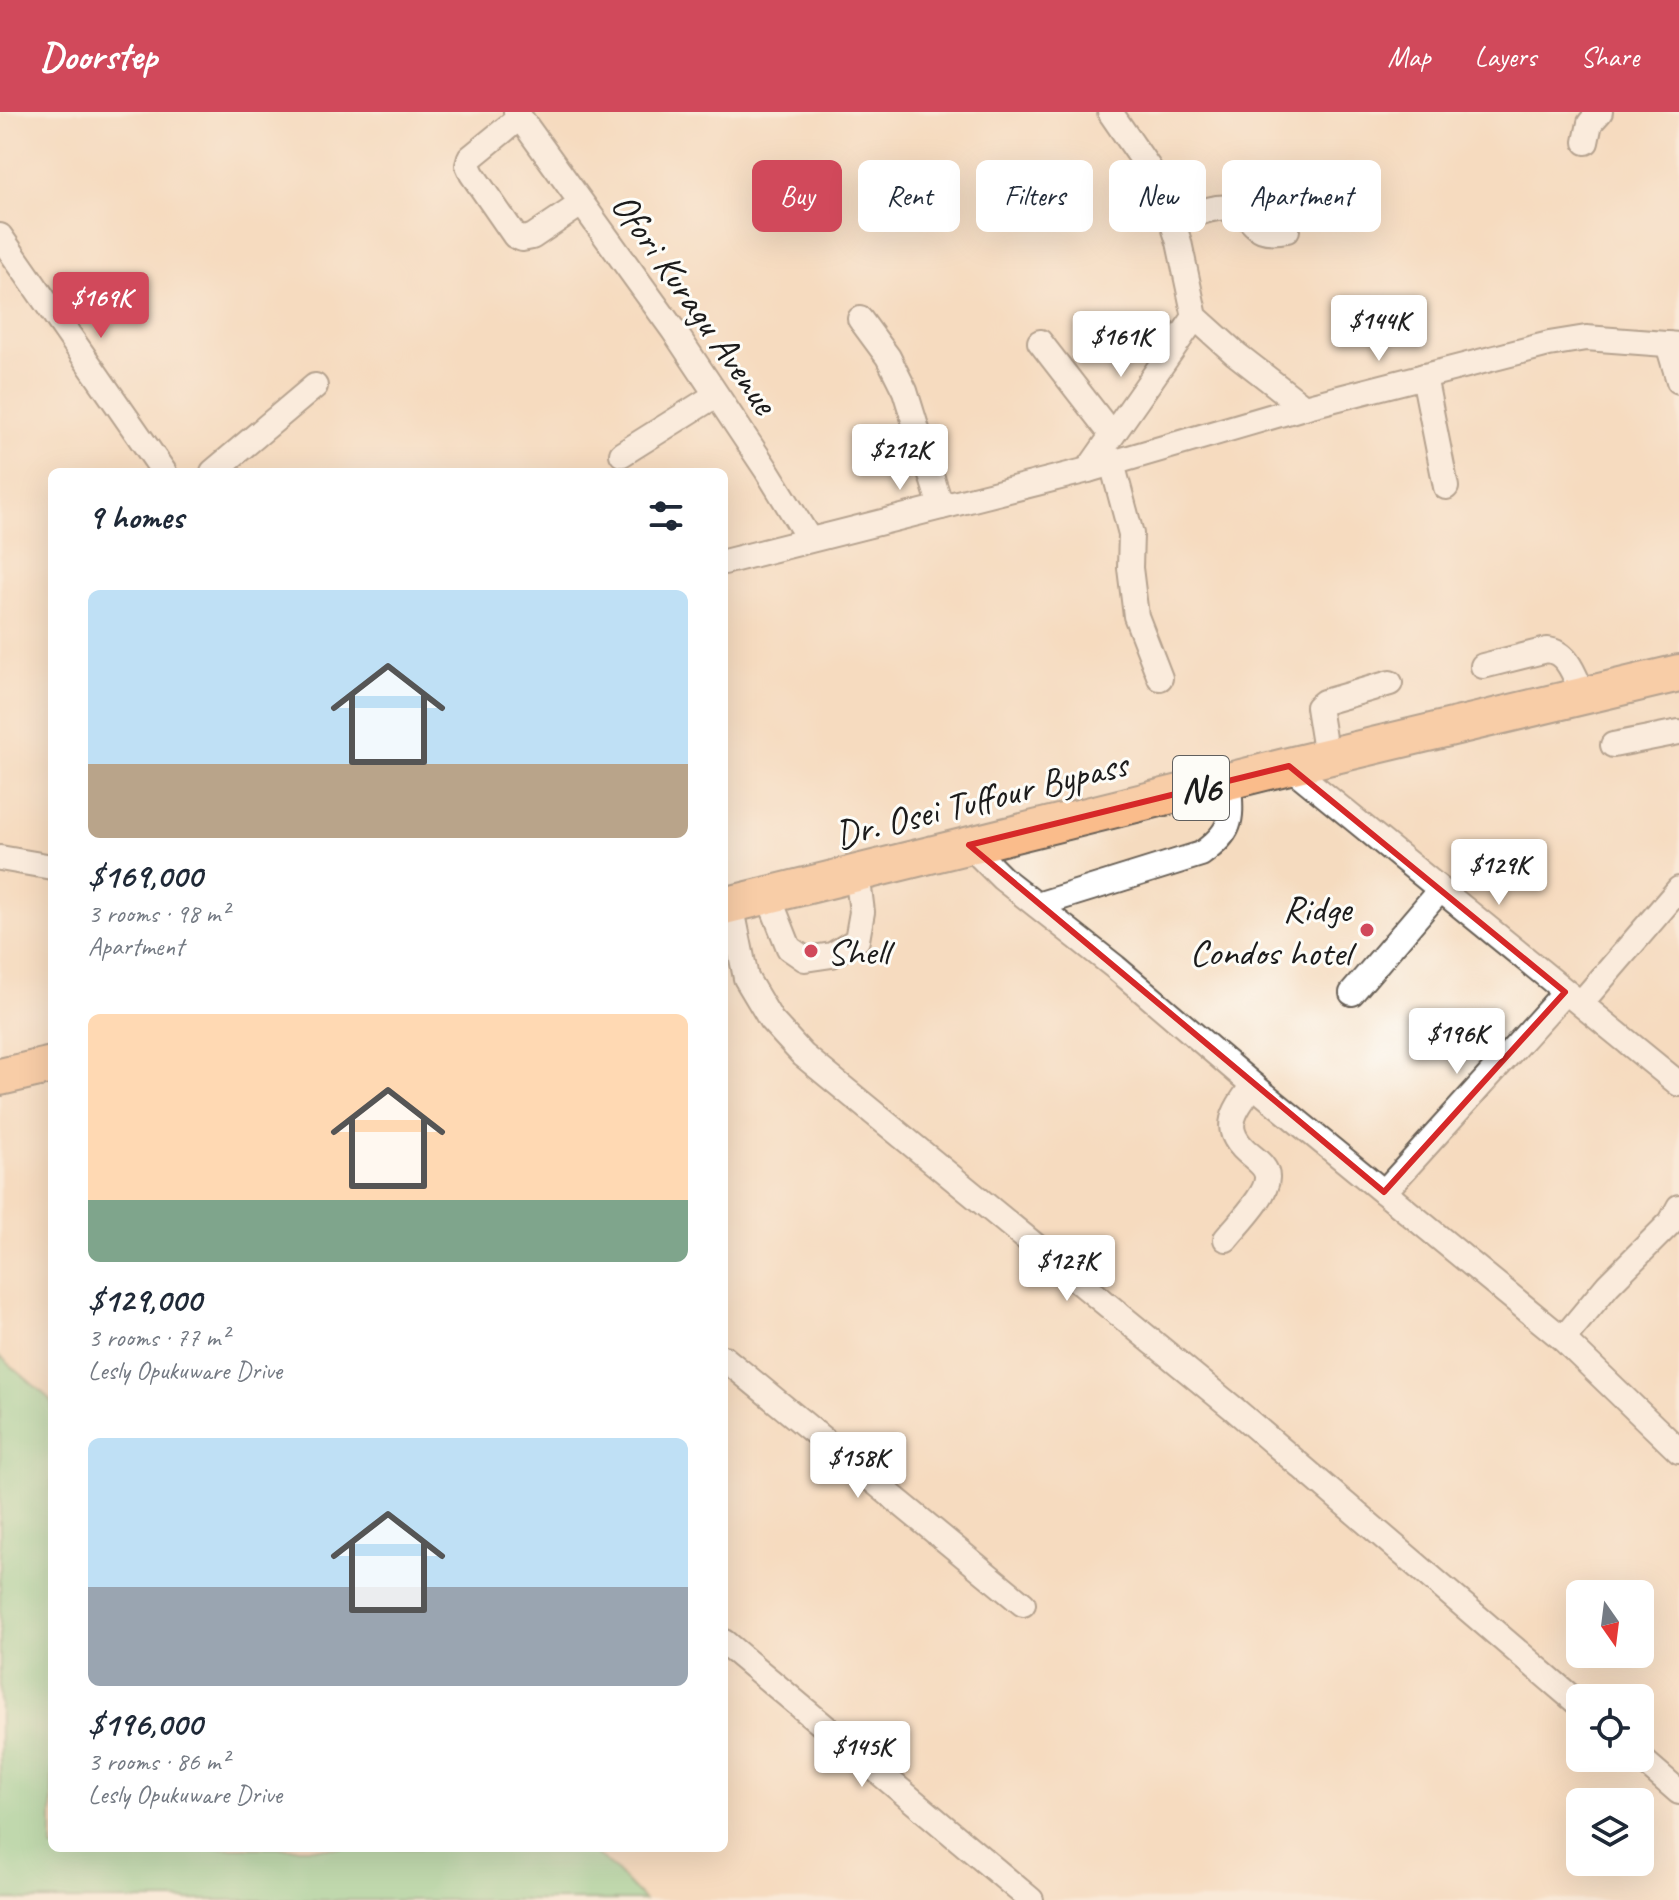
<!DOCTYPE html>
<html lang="en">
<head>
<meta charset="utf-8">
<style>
  :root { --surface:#fff; --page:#f6f6f7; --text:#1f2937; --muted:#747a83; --accent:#d1495b }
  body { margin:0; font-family:Caveat,sans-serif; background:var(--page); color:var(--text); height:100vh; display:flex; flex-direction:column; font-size:30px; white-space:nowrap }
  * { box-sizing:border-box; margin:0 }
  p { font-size:26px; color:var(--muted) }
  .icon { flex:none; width:44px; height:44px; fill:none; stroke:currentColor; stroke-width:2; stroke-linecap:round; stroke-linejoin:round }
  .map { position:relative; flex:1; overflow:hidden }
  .details { position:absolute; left:48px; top:356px; width:680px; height:1384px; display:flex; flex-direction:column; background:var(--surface); border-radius:12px; box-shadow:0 8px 32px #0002 }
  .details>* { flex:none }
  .hud { position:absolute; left:752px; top:48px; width:760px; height:72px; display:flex; gap:16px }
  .needle { width:52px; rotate:166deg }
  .tools { position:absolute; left:1566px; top:1468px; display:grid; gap:16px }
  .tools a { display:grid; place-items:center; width:88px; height:88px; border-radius:12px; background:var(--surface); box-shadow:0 8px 32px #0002; font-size:40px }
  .price { position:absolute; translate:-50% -68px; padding:0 18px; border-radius:8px; background:#fff; color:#222; font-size:26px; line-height:52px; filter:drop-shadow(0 2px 4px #0008) }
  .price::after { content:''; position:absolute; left:50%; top:48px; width:24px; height:18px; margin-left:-12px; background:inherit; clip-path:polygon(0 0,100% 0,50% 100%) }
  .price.selected { background:var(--accent); color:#fff }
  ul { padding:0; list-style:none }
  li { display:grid; align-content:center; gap:16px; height:424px; padding:0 40px }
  li span { display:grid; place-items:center; height:248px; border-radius:12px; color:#555 }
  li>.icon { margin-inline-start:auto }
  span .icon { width:144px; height:144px; fill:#fffc; stroke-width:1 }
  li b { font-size:34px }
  h2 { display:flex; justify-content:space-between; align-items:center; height:96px; padding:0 40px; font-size:34px }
  .pill { padding:0 28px; border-radius:12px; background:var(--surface); box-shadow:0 8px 32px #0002; font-size:28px; line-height:72px }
  .pill.selected { background:var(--accent); color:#fff }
  header { display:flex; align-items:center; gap:48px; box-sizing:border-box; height:112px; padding:0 40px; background:var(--accent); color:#fff }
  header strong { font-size:38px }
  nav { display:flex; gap:44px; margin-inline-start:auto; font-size:28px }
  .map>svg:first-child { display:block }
  .green { fill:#7fd598; stroke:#4e785a; stroke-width:2 }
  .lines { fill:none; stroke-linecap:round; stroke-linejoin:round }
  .minor-casing { stroke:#685f55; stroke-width:28 }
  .highway-casing { stroke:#685f55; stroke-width:40 }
  .minor { stroke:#fff; stroke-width:24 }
  .highway { stroke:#fabc8b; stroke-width:36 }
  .marked { fill:none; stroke:#d62828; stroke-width:6; stroke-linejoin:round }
  .poi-dot { fill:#d1495b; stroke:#fdfcf7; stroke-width:3 }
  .labels { text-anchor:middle; stroke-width:6; stroke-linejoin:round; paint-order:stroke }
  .shield { fill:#fdfcf7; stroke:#605f5e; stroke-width:2 }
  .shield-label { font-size:36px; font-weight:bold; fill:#1c1c1c }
  .street-label { font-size:38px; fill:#1c1c1c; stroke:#fdfcf7 }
  .poi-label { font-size:38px; fill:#1c1c1c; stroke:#fdfcf7; text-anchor:end }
</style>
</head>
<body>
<header>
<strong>Doorstep</strong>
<nav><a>Map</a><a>Layers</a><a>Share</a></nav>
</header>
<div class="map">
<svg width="1679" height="1788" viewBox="0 0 1679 1788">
  <rect width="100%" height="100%" fill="#fdfcf7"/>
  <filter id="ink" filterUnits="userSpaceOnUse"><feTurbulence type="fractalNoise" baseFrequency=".0125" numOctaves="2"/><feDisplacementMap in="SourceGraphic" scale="16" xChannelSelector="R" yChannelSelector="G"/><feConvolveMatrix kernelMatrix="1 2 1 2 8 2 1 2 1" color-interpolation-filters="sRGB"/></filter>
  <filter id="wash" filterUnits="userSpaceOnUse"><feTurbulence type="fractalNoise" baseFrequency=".006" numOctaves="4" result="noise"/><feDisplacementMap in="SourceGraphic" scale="32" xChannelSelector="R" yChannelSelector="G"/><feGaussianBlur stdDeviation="1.8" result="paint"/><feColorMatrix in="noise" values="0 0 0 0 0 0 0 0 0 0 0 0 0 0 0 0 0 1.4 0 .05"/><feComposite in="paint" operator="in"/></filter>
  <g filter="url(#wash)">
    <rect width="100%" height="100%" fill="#f5dbbf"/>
    <path class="green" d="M0 1244 52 1289V1736H588L614 1757 644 1788H0Z"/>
  </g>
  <g filter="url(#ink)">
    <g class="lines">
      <defs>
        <g id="minor">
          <path d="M516 0 674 219 766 357 809 427"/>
          <path d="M1110 0 1150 58 1166 90 1179 130 1195 205 1236 242 1304 295"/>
          <path d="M519 6 470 46 468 53 472 62 515 124 522 127 532 125 581 92"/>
          <path d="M1586 30 1590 11 1600 0"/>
          <path d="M1173 110C1190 105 1212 93 1230 96 1258 101 1246 126 1287 118"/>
          <path d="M0 124 164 360"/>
          <path d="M860 207 888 245 905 279 941 395"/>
          <path d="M1040 230 1112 323"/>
          <path d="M1668 232 1679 269"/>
          <path d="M1424 264 1446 375"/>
          <path d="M622 342 716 283"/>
          <path d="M1112 351 1131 422 1130 456 1136 504 1160 566"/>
          <path d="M1088 358 1195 205"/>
          <path d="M213 360 315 274"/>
          <path d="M724 450 1088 358 1304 295 1549 232 1586 226 1679 233"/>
          <path d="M1483 554 1547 538C1569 540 1575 566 1584 584"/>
          <path d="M1613 633 1679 620"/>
          <path d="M1326 645 1318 595 1324 590 1390 571"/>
          <path d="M1289 654 1679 972"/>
          <path d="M969 733 1002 766 1115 855 1253 973 1563 1227 1679 1339"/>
          <path d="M0 746 52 755"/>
          <path d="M768 783 789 836 805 847 832 843 857 828 862 800 857 761"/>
          <path d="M731 792 746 866 771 908 803 943 1233 1296 1580 1593"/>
          <path d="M1037 793 1201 742C1235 717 1231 708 1229 669"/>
          <path d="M1352 881 1440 778"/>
          <path d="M1581 891 1679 777"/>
          <path d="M1384 1080 1565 880"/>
          <path d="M1226 1127C1237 1113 1268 1083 1267 1065 1267 1057 1259 1050 1253 1045 1219 1019 1232 1002 1253 973"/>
          <path d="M1563 1227 1608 1173 1671 1110 1679 1095"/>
          <path d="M724 1246 1023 1492"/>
          <path d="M724 1530 1031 1788"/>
          <path d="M1640 1646 1679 1680"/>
        </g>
        <g id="highway">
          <path d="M724 794 1289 654 1679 561"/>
          <path d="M0 965 52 953"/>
        </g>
      </defs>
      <use href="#minor" class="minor-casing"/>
      <use href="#highway" class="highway-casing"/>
      <use href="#minor" class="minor"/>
      <use href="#highway" class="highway"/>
    </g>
  </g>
  <path d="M0 0H1679V1788H0ZM1289 654 1565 880 1384 1080 969 733Z" fill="#f5dbbf" fill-opacity=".55" fill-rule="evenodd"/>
  <path class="marked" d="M1289 654 1565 880 1384 1080 969 733Z"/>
  <g class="poi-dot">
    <circle cx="1367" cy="818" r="8"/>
    <circle cx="811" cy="839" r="8"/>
  </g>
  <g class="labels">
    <rect class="shield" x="1173" y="644" width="56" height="64" rx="6"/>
    <g class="shield-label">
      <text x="1201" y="689">N6</text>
    </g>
    <g class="street-label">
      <text transform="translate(695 191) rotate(55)" y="13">Ofori Kuragu Avenue</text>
      <text transform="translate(981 687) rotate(-14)" y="13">Dr. Osei Tuffour Bypass</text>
    </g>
    <g class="poi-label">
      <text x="1351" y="809">Ridge<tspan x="1351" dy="44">Condos hotel</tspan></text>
      <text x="827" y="852" text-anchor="start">Shell</text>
    </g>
  </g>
</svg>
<div class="tools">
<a><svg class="needle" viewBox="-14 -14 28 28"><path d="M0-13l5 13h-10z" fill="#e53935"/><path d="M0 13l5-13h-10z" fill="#747a83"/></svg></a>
<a><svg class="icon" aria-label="locate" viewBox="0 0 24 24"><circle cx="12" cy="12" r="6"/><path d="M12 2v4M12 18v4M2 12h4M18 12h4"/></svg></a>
<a><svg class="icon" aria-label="layers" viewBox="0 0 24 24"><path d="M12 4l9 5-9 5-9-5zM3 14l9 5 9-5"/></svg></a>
</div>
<b class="price selected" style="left:101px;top:228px">$169K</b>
<b class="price" style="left:1379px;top:251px">$144K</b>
<b class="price" style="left:1121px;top:267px">$161K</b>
<b class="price" style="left:900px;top:380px">$212K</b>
<b class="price" style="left:1499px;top:795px">$129K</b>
<b class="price" style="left:1457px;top:964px">$196K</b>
<b class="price" style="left:1067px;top:1191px">$127K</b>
<b class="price" style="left:858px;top:1388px">$158K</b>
<b class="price" style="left:862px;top:1677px">$145K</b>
<div class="hud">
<a class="pill selected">Buy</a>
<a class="pill">Rent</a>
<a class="pill">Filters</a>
<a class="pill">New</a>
<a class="pill">Apartment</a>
</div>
<section class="details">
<h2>9 homes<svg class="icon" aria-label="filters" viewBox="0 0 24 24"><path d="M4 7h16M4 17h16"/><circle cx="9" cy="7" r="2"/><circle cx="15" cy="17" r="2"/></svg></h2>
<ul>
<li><span style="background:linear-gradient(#bfe0f5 70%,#b9a48a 0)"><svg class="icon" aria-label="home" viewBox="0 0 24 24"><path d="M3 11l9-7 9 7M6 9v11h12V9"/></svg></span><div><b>$169,000</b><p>3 rooms · 98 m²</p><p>Apartment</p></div></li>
<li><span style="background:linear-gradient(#ffd9b3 75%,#7fa58c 0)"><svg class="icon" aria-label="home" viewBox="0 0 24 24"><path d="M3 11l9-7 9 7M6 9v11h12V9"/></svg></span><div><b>$129,000</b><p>3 rooms · 77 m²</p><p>Lesly Opukuware Drive</p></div></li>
<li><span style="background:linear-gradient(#bfe0f5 60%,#9aa5b1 0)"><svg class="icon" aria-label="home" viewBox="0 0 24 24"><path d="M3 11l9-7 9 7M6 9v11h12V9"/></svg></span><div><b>$196,000</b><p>3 rooms · 86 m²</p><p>Lesly Opukuware Drive</p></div></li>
</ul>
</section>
</div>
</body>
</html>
